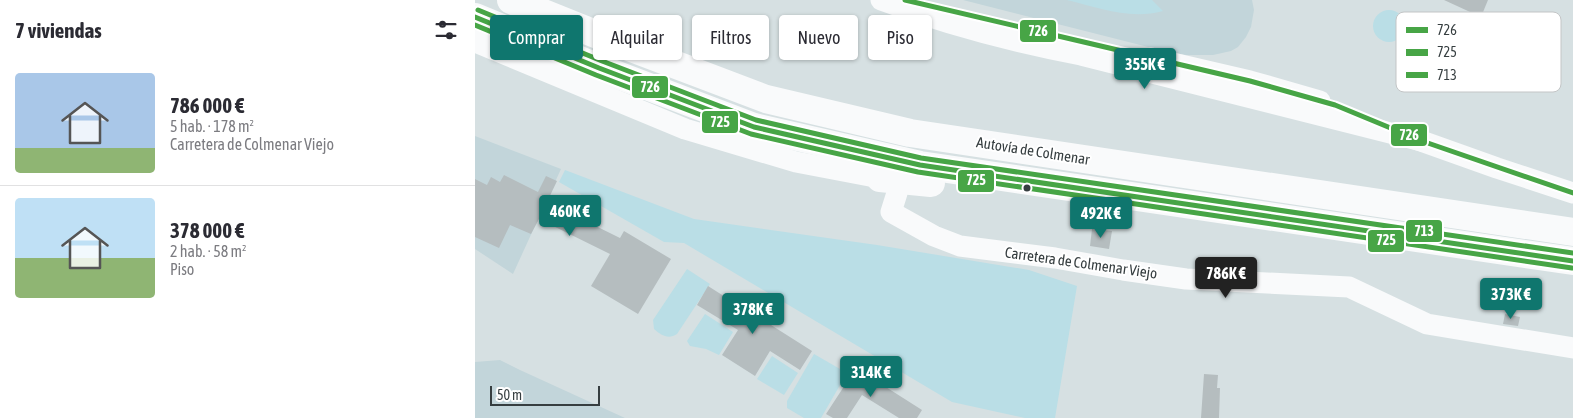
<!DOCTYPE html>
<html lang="es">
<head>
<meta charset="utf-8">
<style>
  :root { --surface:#fff; --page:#f2f2f3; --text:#2b2b33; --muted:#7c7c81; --line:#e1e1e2; --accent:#0f766e }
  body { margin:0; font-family:"Asap Condensed",sans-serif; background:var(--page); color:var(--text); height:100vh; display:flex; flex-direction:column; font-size:19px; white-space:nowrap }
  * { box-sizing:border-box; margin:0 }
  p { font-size:16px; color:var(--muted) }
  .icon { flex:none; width:28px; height:28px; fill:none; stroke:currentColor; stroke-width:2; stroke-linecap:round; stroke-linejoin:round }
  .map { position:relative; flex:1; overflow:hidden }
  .side { display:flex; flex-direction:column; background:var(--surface); width:475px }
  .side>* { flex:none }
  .guide { position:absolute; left:15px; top:15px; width:475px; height:45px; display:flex; gap:10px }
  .scale { position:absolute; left:15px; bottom:12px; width:110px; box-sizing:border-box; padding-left:5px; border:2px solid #363e40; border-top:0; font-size:14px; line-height:18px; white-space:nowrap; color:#363e40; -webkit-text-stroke:4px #fff; paint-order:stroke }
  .price { position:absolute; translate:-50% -42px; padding:0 11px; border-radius:5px; background:var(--accent); color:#fff; font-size:16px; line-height:32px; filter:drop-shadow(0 1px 2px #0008) }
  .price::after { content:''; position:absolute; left:50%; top:30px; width:15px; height:11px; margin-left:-8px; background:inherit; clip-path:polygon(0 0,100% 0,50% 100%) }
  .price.on { background:#222; color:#fff }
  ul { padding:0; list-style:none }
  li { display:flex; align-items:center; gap:15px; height:125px; padding:0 15px }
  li+li { border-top:1px solid var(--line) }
  li span { display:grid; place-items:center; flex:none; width:140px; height:100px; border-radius:5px; color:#555 }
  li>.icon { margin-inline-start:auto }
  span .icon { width:60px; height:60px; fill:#fffc; stroke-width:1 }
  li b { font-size:21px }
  h2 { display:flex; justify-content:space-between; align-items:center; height:60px; padding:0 15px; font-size:21px }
  .tag { padding:0 18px; border-radius:5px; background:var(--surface); box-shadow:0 1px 4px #0004; font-size:18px; line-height:45px }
  .tag.on { background:var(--accent); color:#fff }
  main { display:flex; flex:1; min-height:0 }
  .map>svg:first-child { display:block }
  .built { fill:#c2d5da }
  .green { fill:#badee6 }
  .building { fill:#b5bdbf }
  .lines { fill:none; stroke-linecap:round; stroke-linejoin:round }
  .minor { stroke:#f9fafb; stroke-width:21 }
  .highway { stroke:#f9fafb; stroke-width:28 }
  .bus-1-casing { stroke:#fff; stroke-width:9 }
  .bus-2-casing { stroke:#fff; stroke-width:9 }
  .bus-3-casing { stroke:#fff; stroke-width:9 }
  .bus-1 { stroke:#47a546; stroke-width:5 }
  .bus-2 { stroke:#47a546; stroke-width:5 }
  .bus-3 { stroke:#47a546; stroke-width:5 }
  .bus-dot { fill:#363e40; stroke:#fff; stroke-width:2 }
  .labels { text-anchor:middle; stroke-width:4; stroke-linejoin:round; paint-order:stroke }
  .street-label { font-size:15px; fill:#363e40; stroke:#fff }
  .key { fill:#fff; stroke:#c3c5c6; stroke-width:1 }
  .key-label { font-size:14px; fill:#363e40 }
  .line-badge { stroke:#fff; stroke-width:2 }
  .badge-label { font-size:14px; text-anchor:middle; font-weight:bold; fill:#fff }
</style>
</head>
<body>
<main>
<section class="side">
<h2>7 viviendas<svg class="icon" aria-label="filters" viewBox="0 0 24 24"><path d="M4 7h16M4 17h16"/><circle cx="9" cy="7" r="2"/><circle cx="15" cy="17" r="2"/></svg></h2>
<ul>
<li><span style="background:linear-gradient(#a9c7e8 75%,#8fb573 0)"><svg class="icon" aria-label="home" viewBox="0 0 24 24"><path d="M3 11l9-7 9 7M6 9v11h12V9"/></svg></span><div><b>786 000 €</b><p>5 hab. · 178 m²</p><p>Carretera de Colmenar Viejo</p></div></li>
<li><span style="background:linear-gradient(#bfe0f5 60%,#8fb573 0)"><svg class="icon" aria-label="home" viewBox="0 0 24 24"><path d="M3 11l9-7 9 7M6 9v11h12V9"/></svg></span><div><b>378 000 €</b><p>2 hab. · 58 m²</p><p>Piso</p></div></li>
</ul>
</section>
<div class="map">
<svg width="1098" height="418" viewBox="0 0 1098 418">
  <rect width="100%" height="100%" fill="#d6e0e2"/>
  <g class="built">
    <path d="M488 0H777L779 10 776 27 771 37 763 47 756 51 738 55H711L693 52Z"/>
    <path d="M0 136 86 169 38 274 0 249Z"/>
    <path d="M25 360 45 370 150 418H0V362Z"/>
  </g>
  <g class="green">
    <path d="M592 0H677L688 11C655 20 624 8 592 0Z"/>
    <circle cx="914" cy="26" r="16"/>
    <path d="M90 170 219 219 402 245 554 270 602 286 580 418H550L477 402 209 243 189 242 84 182Z"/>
    <path d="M212 269 235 284 202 334C193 340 186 335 179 329L178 320Z"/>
    <path d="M230 314 258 332 244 355 231 349 215 346 212 341Z"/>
    <path d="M339 354 372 373 346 418H329L312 408V401Z"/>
    <path d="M297 356 323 373 309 395 282 379Z"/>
  </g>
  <g class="building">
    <path d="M969 0H1013L1006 17Z"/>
    <path d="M29 175 63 192 71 176 82 181 72 202 145 238 149 231 196 259 163 314 116 286 135 254 64 219 56 234 35 225 24 248 0 237V179L12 185 16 177 25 182Z"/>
    <path d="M617 229 637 231 634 249 615 246Z"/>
    <path d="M233 286 285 319 290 312 300 319 296 325 337 351 325 370 295 351 280 376 247 355 263 330 222 305Z"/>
    <path d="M1030 314 1045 317 1043 326 1028 324Z"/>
    <path d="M381 368 447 410 442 418H424L387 395 372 418H358L351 414Z"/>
    <path d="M729 374 743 375 742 388H745L744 418H726Z"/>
  </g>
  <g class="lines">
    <g class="minor">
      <path d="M406 0C470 24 538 42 606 55L947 141"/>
      <path d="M0 42 210 129 321 162 405 178"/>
      <path d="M676 58 775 81 845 101"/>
      <path d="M935 137 1022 168 1098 193"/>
      <path d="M422 179V193L416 212 459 236 485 246 580 258 648 270 711 279 874 287 952 324 1098 348"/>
    </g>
    <g class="highway">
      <path d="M36 0 138 41 291 99 435 133 1098 232"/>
      <path d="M0 17 124 68 279 127 445 165 1098 261"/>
      <path d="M405 178 456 183"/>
    </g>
    <defs>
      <g id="bus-1">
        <path d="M430 0 775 81 860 105 947 141 1098 193"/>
        <path d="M0 17 124 68 279 127 445 165 1098 261"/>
      </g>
      <path id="bus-2" d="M0 25 121 75 276 134 443 172 1097 268"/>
      <path id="bus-3" d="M3 10 127 61 281 120 446 158 1098 253"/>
    </defs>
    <use href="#bus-1" class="bus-1-casing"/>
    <use href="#bus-2" class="bus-2-casing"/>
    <use href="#bus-3" class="bus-3-casing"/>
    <use href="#bus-1" class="bus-1"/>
    <use href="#bus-2" class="bus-2"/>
    <use href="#bus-3" class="bus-3"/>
  </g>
  <circle class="bus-dot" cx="552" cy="188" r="4.5"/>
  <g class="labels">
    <g class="street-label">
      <text transform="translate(558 151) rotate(9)" y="5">Autovía de Colmenar</text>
      <text transform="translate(606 263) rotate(8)" y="5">Carretera de Colmenar Viejo</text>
    </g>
  </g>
  <rect x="921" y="12" width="165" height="80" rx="8" class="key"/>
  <rect x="931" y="27" width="22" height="6" fill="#47a546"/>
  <rect x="931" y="49" width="22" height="7" fill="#47a546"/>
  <rect x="931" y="72" width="22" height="6" fill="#47a546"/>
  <g class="key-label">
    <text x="962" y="35">726</text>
    <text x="962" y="57">725</text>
    <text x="962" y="80">713</text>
  </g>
  <g class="line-badge">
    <rect x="544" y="19" width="38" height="24" rx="5" fill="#47a546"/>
    <rect x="156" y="75" width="38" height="24" rx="5" fill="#47a546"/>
    <rect x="226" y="110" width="38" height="24" rx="5" fill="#47a546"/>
    <rect x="915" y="123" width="38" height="24" rx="5" fill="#47a546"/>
    <rect x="482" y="169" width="38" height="24" rx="5" fill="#47a546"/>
    <rect x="930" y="219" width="38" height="24" rx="5" fill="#47a546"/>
    <rect x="892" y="229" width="38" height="24" rx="5" fill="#47a546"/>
  </g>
  <g class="badge-label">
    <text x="563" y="36">726</text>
    <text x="175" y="92">726</text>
    <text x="245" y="127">725</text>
    <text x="934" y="140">726</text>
    <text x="501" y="185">725</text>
    <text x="949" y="236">713</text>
    <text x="911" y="245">725</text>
  </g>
</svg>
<div class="scale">50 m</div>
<b class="price" style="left:670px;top:90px">355K €</b>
<b class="price" style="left:95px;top:237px">460K €</b>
<b class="price" style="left:626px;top:239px">492K €</b>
<b class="price on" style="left:751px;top:299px">786K €</b>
<b class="price" style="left:1036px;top:320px">373K €</b>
<b class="price" style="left:278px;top:335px">378K €</b>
<b class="price" style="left:396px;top:398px">314K €</b>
<div class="guide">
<a class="tag on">Comprar</a>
<a class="tag">Alquilar</a>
<a class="tag">Filtros</a>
<a class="tag">Nuevo</a>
<a class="tag">Piso</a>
</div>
</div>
</main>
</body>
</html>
